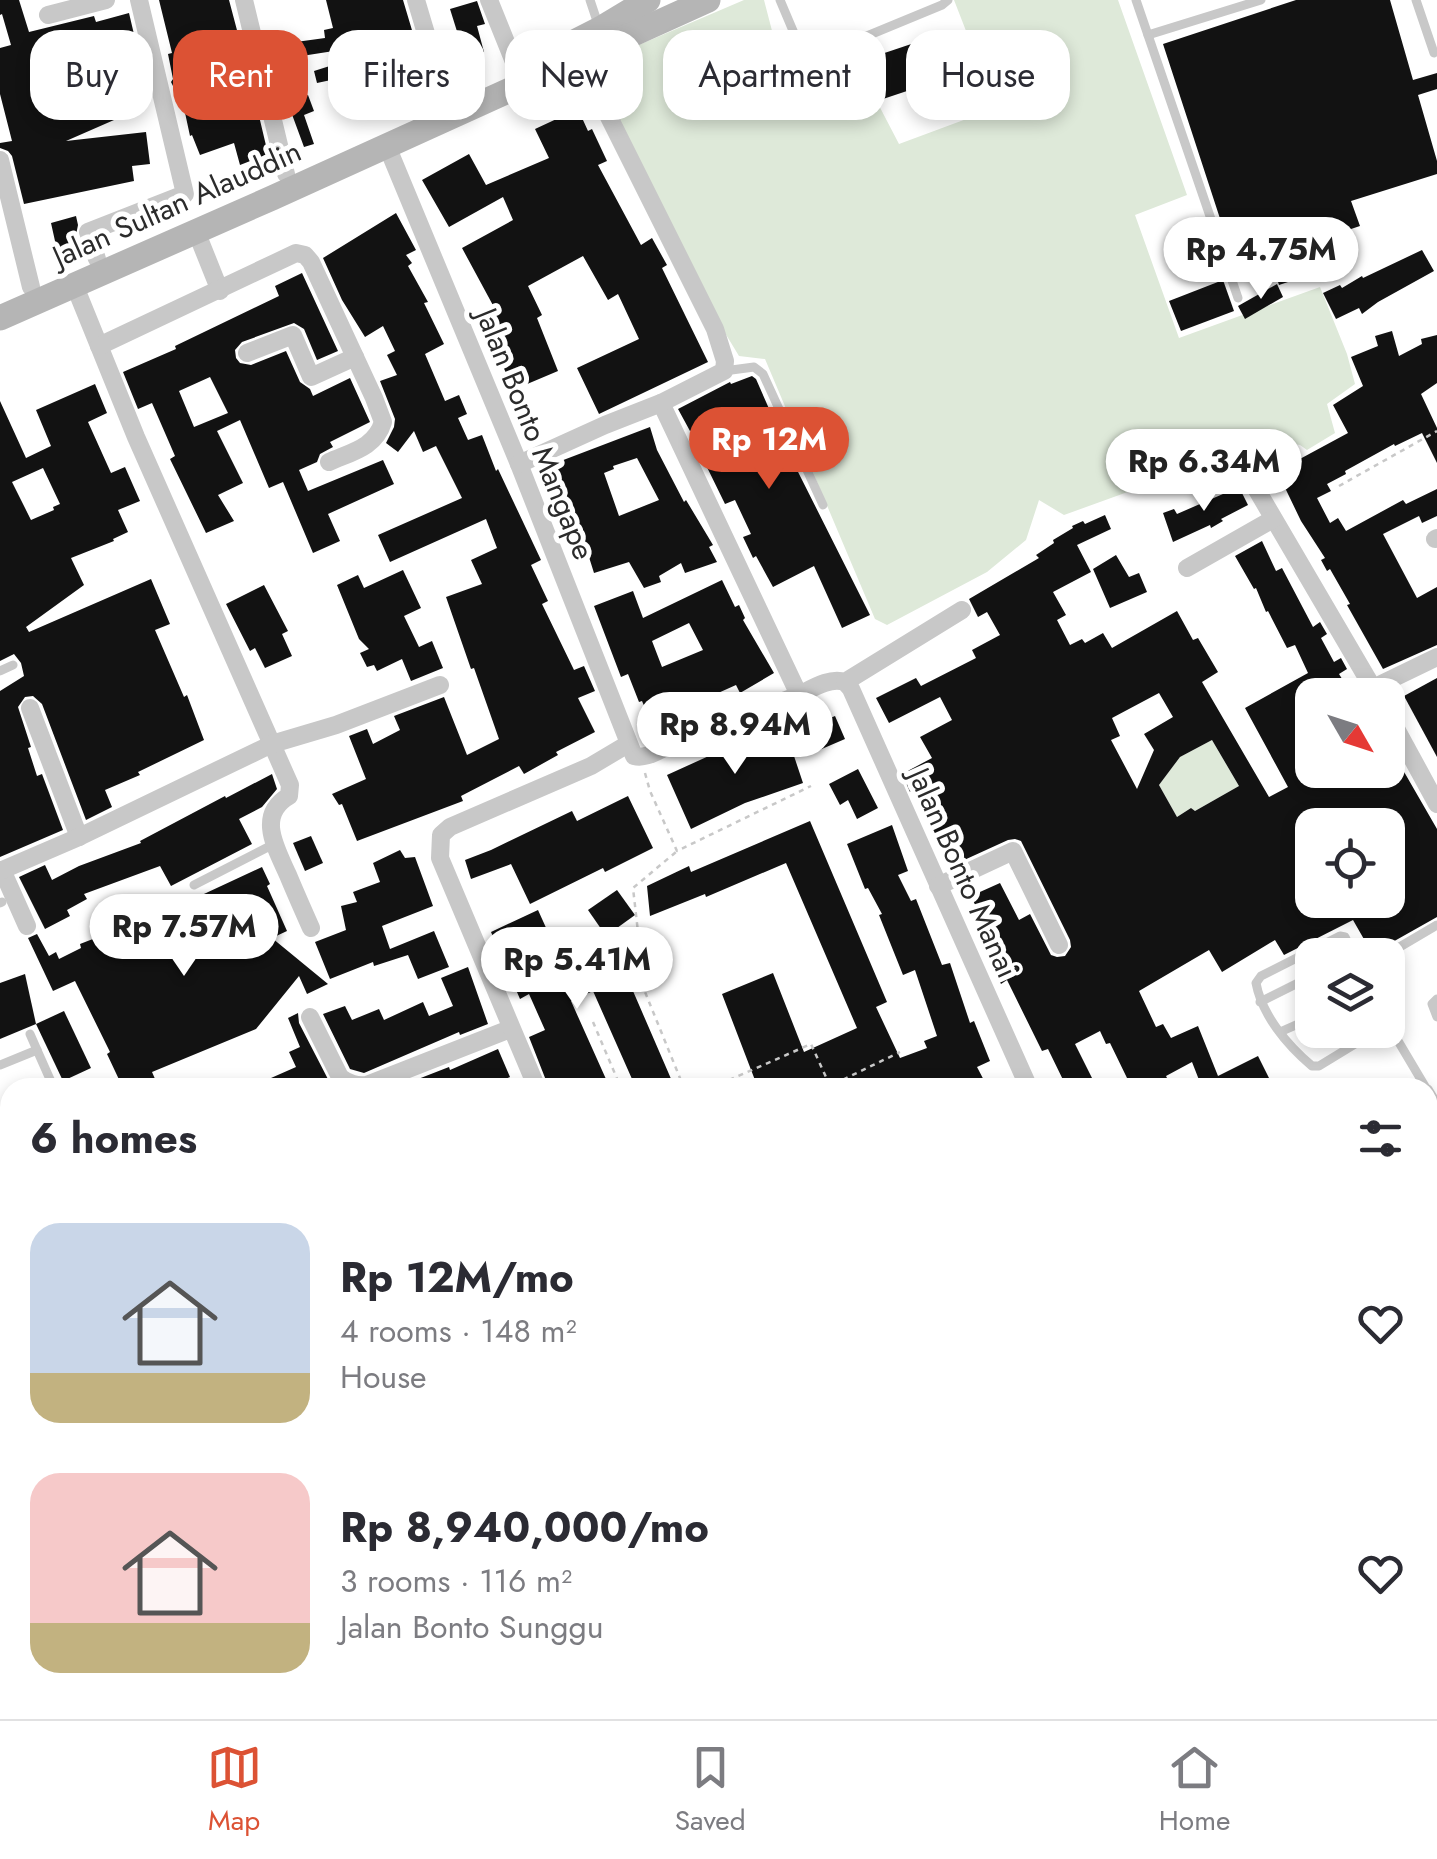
<!DOCTYPE html>
<html lang="en">
<head>
<meta charset="utf-8">
<style>
  :root { --surface:#fff; --page:#f7f7f7; --text:#2b2b33; --muted:#7c7c81; --line:#e1e1e2; --accent:#dc5234 }
  body { margin:0; font-family:Jost,sans-serif; background:var(--page); color:var(--text); height:100vh; display:flex; flex-direction:column; font-size:38px; white-space:nowrap }
  * { box-sizing:border-box; margin:0 }
  p { font-size:32px; color:var(--muted) }
  .icon { flex:none; width:55px; height:55px; fill:none; stroke:currentColor; stroke-width:2; stroke-linecap:round; stroke-linejoin:round }
  .map { position:relative; flex:1; overflow:hidden }
  .side { position:absolute; left:0px; top:1078px; width:1438px; height:642px; display:flex; flex-direction:column; background:var(--surface); border-radius:30px 30px 0 0; box-shadow:0 5px 15px #0003 }
  .side>* { flex:none }
  .banner { position:absolute; left:30px; top:30px; width:1378px; height:90px; display:flex; gap:20px }
  .needle { width:65px; rotate:129deg }
  .controls { position:absolute; left:1295px; top:678px; display:grid; gap:20px }
  .controls a { display:grid; place-items:center; width:110px; height:110px; border-radius:20px; background:var(--surface); box-shadow:0 5px 15px #0003; font-size:50px }
  .price { position:absolute; translate:-50% -85px; padding:0 22px; border-radius:35px; background:#fff; color:#222; font-size:32px; line-height:65px; filter:drop-shadow(0 2px 5px #0008) }
  .price::after { content:''; position:absolute; left:50%; top:60px; width:30px; height:22px; margin-left:-15px; background:inherit; clip-path:polygon(0 0,100% 0,50% 100%) }
  .price.selected { background:var(--accent); color:#fff }
  ul { padding:0; list-style:none }
  li { display:flex; align-items:center; gap:30px; height:250px; padding:0 30px }
  li span { display:grid; place-items:center; flex:none; width:280px; height:200px; border-radius:30px; color:#555 }
  li>.icon { margin-inline-start:auto }
  span .icon { width:120px; height:120px; fill:#fffc; stroke-width:1 }
  li b { font-size:42px }
  h2 { display:flex; justify-content:space-between; align-items:center; height:120px; padding:0 30px; font-size:42px }
  .pill { padding:0 35px; border-radius:30px; background:var(--surface); box-shadow:0 5px 15px #0003; font-size:35px; line-height:90px }
  .pill.selected { background:var(--accent); color:#fff }
  .menu { display:flex; justify-content:space-around; align-items:center; height:140px; border-top:2px solid var(--line); background:var(--surface); font-size:28px; color:var(--muted) }
  .menu a { display:grid; justify-items:center; gap:5px }
  .menu .selected { color:var(--accent) }
  .map>svg:first-child { display:block }
  .green { fill:#dee9d9 }
  .building { fill:#121212; fill-rule:evenodd }
  .lines { fill:none; stroke-linecap:round; stroke-linejoin:round }
  .path { stroke:#c8c8c8; stroke-width:2.5; stroke-dasharray:5 5; stroke-linecap:butt }
  .service { stroke:#c8c8c8; stroke-width:9 }
  .minor { stroke:#c8c8c8; stroke-width:18 }
  .tertiary { stroke:#c8c8c8; stroke-width:22 }
  .secondary { stroke:#b5b5b5; stroke-width:25 }
  .trunk { stroke:#9a9a9a; stroke-width:28 }
  .labels { text-anchor:middle; stroke-width:10; stroke-linejoin:round; paint-order:stroke }
  .street-label { font-size:30px; fill:#2b2b2b; stroke:#fff }
</style>
</head>
<body>
<div class="map">
<svg width="1437" height="1719" viewBox="0 0 1437 1719">
  <rect width="100%" height="100%" fill="#fff"/>
  <g class="green">
    <path d="M744 0H764L790 100 811 90 820 112 874 96 899 144 996 108 954 0H1118L1187 195 1135 215 1179 338 1320 287 1347 354 1355 384 1327 404 1335 433 1307 450 1300 445 1284 442 1227 446 1194 468 1064 515 1039 500 1026 540 987 572 887 625 875 619 765 359 739 356 719 323 592 65Z"/>
    <path d="M1212 740 1239 786 1195 811 1191 808 1177 817 1159 785 1180 757Z"/>
  </g>
  <g class="building">
    <path d="M0 0H19L29 32 94 16 96 22 129 13 144 77 133 80 146 106 66 141 146 132 150 164 132 166 134 181 24 204 12 156 8 151 0 148V143L12 141 0 94V48L11 45 2 14 0 15Z"/>
    <path d="M159 0H229L238 34H235L239 67 247 65 268 154 240 165 234 143 200 155 192 135 190 136 184 108 171 82 173 79 168 54 172 53Z"/>
    <path d="M326 0H403L428 84 390 99 382 79 337 97 331 80 317 83 314 71 355 58 353 48 276 60 274 45 325 38 324 30 333 28Z"/>
    <path d="M1296 0H1390L1413 80 1437 73V89L1418 95 1437 161V174L1351 201 1360 226 1294 248 1303 277 1279 285 1272 263 1284 259 1273 225 1227 240 1163 44Z"/>
    <path d="M477 1 485 24 477 26 484 52 465 57 450 9Z"/>
    <path d="M953 30 967 71 826 118 813 77Z"/>
    <path d="M281 82 288 103 308 95 314 111 304 115 314 144 304 147 290 109V111L284 113 277 83Z"/>
    <path d="M578 109 588 131 592 129 607 161 598 165 641 245 652 238 667 265 662 268 708 362 599 414 577 368 639 339 618 294 608 300 583 256 528 286 542 315 537 318 558 371 513 390 492 340 499 337 487 313 495 309 462 248 513 220 503 197 449 227 422 180 469 154 486 185 549 158 535 129Z"/>
    <path d="M396 213 416 250 406 255 412 263 408 266 428 302 424 303 444 344 425 354 445 401 459 395 467 414 458 418 468 440 482 435 496 471 498 469 541 560 531 565 548 601 542 604 574 670 584 666 595 691 578 698 595 732 556 752 558 755 524 774 519 766 461 796 463 801 357 841 342 804 339 805 332 794 366 779 349 736 367 729 373 744 400 730 394 716 444 697 467 755 499 739 474 668 471 669 446 597 482 584 471 560 497 548 486 519 390 562 378 535 462 498 436 446 423 452 414 431 398 452 386 443 394 427 395 419 380 381 397 375 387 355 395 351 383 326 365 337 342 300 323 258Z"/>
    <path d="M76 216 78 225 76 235 82 252 59 259 51 223Z"/>
    <path d="M1422 250 1434 271 1378 302 1362 314 1359 308 1336 319 1323 293 1340 285 1342 288 1362 276 1363 278Z"/>
    <path d="M302 273 338 351 317 360 304 329 294 323 242 342 235 350 236 358 240 363 251 365 286 351 300 382 310 389 313 396 350 378 370 422 330 442 333 447 320 454 317 462 299 470 308 491 383 460 394 484 328 514 340 541 313 553 283 482 269 488 240 420 217 431 243 483 218 495 234 521 206 533 170 459 175 456 152 403 138 409 123 372 176 349 175 346 279 296 275 286ZM210 377 228 413 194 427 179 391Z"/>
    <path d="M1223 280 1234 311 1181 331 1169 301Z"/>
    <path d="M1277 284 1283 297 1245 319 1238 306Z"/>
    <path d="M1392 331 1399 356 1422 344 1421 339 1437 335V383L1421 394 1437 428V463L1422 433 1395 446 1394 444 1345 471 1346 474 1327 484 1331 491 1317 498 1330 523 1338 518 1346 531 1403 500 1406 504 1437 489V516L1422 523 1419 516 1383 534 1417 598 1437 587V645L1383 669 1347 605 1350 604 1330 569 1327 571 1321 560 1325 558 1301 521 1275 467 1297 457 1298 460 1348 433 1333 405 1363 386 1351 357 1378 346 1375 336Z"/>
    <path d="M752 376 756 379 788 452 870 615 842 628 814 566 773 587 756 556 753 558 743 537 751 534 735 500 725 504 703 459 707 457 695 428 690 431 678 409 730 382 731 384Z"/>
    <path d="M95 384 107 413 88 422 111 473 125 467 140 501 118 510 128 532 113 539 114 541 71 558 84 585 26 627 29 632 151 579 170 624 155 630 184 697 187 695 204 740 138 772 140 775 105 790 112 807 86 820 42 704 33 696 25 697 18 707 31 747 28 748 37 776 42 774 63 830 0 857V691L24 676 21 663 14 654 0 661V401L26 458 51 446 36 410ZM43 468 60 504 53 507 54 510 31 520 12 482Z"/>
    <path d="M650 427 657 450 684 502 686 500 713 545 709 547 717 562 685 573 681 563 659 576 661 582 644 588 629 562 594 573 583 538 578 540 566 505 561 507 545 467ZM637 458 659 500 619 516 604 473 614 469 613 466Z"/>
    <path d="M1239 487 1248 505 1221 519 1223 521 1211 528 1210 525 1173 542 1163 513 1174 509 1177 514Z"/>
    <path d="M1105 515 1111 529 1077 545 1091 572 1053 592 1066 615 1057 620 1070 645 1082 639 1085 643 1103 633 1112 648 1177 611 1193 640 1198 638 1218 672 1202 682 1269 797 1288 787 1245 708 1308 673 1295 645 1287 648 1268 611 1266 612 1256 588 1254 589 1235 556 1262 541 1276 571 1282 568 1313 627 1320 622 1327 634 1321 638 1334 662 1341 658 1347 669 1339 674 1349 690 1341 695H1312V770H1388V744L1437 829V917L1382 948 1377 955H1373L1353 920 1284 955 1275 940 1222 972 1209 950 1139 991 1156 1027 1163 1024 1171 1038 1198 1026 1218 1076 1258 1056 1274 1088H1196L1201 1085 1192 1062 1166 1076 1172 1088H1110L1127 1078 1110 1043 1106 1044 1100 1031 1075 1044 1097 1088H1067L1048 1049 1042 1051 1007 980 1001 984 978 941 989 935 971 896 1000 883 1019 920 1030 914 1051 955 1057 957 1065 956 1071 947 1070 940 1021 841 1015 839 1008 840 951 866 924 811 929 809 919 787 910 792 902 774 932 758 920 737 952 720 940 697 889 723 876 698 916 678 921 686 976 658 972 650 1000 635 987 612 978 617 969 599 1039 558 1036 555 1054 543 1053 540 1073 528 1072 526 1083 521 1085 524ZM1159 693 1173 717 1144 734 1154 750 1137 789 1111 740 1120 736 1112 718ZM1212 740 1239 786 1195 811 1191 808 1177 817 1159 785 1180 757ZM1312 825H1388V900H1312Z"/>
    <path d="M1116 555 1129 577 1139 573 1147 592 1110 608 1093 569Z"/>
    <path d="M403 570 421 608 404 616 419 647 432 641 443 668 411 681 402 659 377 671 374 665 367 667 360 653 369 649 359 639 337 585 358 575 364 588Z"/>
    <path d="M722 580 735 607 739 605 745 618 743 620 774 673 740 693 736 685 689 706 690 709 671 719 670 716 652 724 642 701 639 702 628 674 621 677 594 606 633 591 643 618ZM689 623 703 650 662 667 652 641Z"/>
    <path d="M264 585 288 631 282 634 292 656 265 668 255 648 250 651 226 604Z"/>
    <path d="M1437 678V757L1404 696Z"/>
    <path d="M835 716 845 739 817 751 815 747 811 749 802 730Z"/>
    <path d="M785 729 803 783 745 803 691 829 667 775 722 750Z"/>
    <path d="M858 769 878 808 857 819 848 800 840 805 829 784Z"/>
    <path d="M272 774 277 789 262 807 239 819 252 844 171 886 160 866 84 894 87 899 67 910 70 916 45 929 19 877 45 865 52 880 79 866 141 843 140 841 225 796 226 798Z"/>
    <path d="M628 796 653 848 605 872 603 868 530 904 511 864 471 879 465 860 491 850 572 811 577 821Z"/>
    <path d="M810 821 887 1002 876 1007 900 1058 927 1048 924 1041 937 1036 915 970 903 975 879 915 882 914 868 888 865 889 847 844 892 825 908 871 898 875 911 901 916 899 942 965 950 963 970 1023 974 1021 990 1061 977 1067 988 1088H758L722 994 773 973 804 1052 857 1028 786 863 706 897 705 894 650 916 647 886 689 866 691 872Z"/>
    <path d="M311 836 323 863 305 871 293 843Z"/>
    <path d="M400 850 405 858 415 857 433 906 382 926 390 949 434 931 449 967 418 979 408 955 374 966 373 962 330 979 315 942 346 930 341 906 357 902 353 892 380 882 373 863Z"/>
    <path d="M262 867 270 884 267 886 287 931 272 938 328 984 307 994 299 976 256 1029 152 1072 159 1088H123L107 1054 110 1052 75 981 53 991 28 938 37 934 49 956 56 952 59 959 81 948 80 944 98 937 101 945 127 937 119 914 130 910 143 947 185 929 176 907Z"/>
    <path d="M617 890 635 915 606 936 588 910Z"/>
    <path d="M538 910 571 983 620 961 675 1088H636L593 991 571 1001 610 1088H549L529 1037 545 1030 529 994 520 999 491 932Z"/>
    <path d="M468 967 488 1024 460 1035 459 1032 364 1073 350 1069 323 1014 345 1006 352 1020 379 1009 384 1020 423 1002 429 1016 453 1006 441 978Z"/>
    <path d="M25 974 36 1024 0 1039V983Z"/>
    <path d="M64 1011 91 1068 63 1081 36 1024Z"/>
    <path d="M298 1013 299 1023 331 1085 326 1088H248L296 1067 289 1052 300 1047 288 1018Z"/>
    <path d="M498 1049 510 1077 485 1088H395L449 1067 450 1070Z"/>
  </g>
  <g class="lines">
    <g class="path">
      <path d="M1339 486 1437 431"/>
      <path d="M645 773 650 791 677 851 811 786"/>
      <path d="M639 943 643 987 684 1088"/>
      <path d="M568 968 639 941 633 888 676 852"/>
      <path d="M593 1022 621 1088"/>
      <path d="M711 1088 811 1044 830 1086 900 1052"/>
    </g>
    <g class="service">
      <path d="M590 0 599 27"/>
      <path d="M780 0 802 52 808 57H816L942 5 948 0"/>
      <path d="M1136 0 1238 298"/>
      <path d="M1416 0 1434 53"/>
      <path d="M1148 35 1261 0"/>
      <path d="M724 371 754 367 763 374 823 505"/>
      <path d="M0 671 13 665"/>
      <path d="M194 885 274 844"/>
      <path d="M0 903 2 902"/>
      <path d="M1354 955 1345 937 1340 936 1261 976 1256 983C1262 1015 1287 1045 1312 1066H1319L1378 1030"/>
      <path d="M1386 955 1437 925"/>
      <path d="M1437 999 1432 1004 1437 1017"/>
      <path d="M1260 1002 1312 976"/>
      <path d="M1388 1024 1426 1088"/>
      <path d="M1280 1032 1312 1018"/>
      <path d="M37 1050 53 1086"/>
      <path d="M0 1065 37 1050 30 1034"/>
      <path d="M1428 1089 1437 1104"/>
      <path d="M0 1131 10 1127"/>
      <path d="M0 1154 10 1177"/>
      <path d="M4 1530 10 1546"/>
      <path d="M0 1589 10 1614"/>
      <path d="M0 1642 10 1638"/>
      <path d="M61 1710 65 1719"/>
      <path d="M18 1719 21 1710"/>
    </g>
    <g class="minor">
      <path d="M244 0 286 174"/>
      <path d="M416 0 447 104"/>
      <path d="M489 0 518 72"/>
      <path d="M48 15 106 0"/>
      <path d="M387 146 519 464 634 756C646 759 657 751 668 746L799 695"/>
      <path d="M0 160 31 287"/>
      <path d="M196 231 220 291"/>
      <path d="M97 259 88 232 185 194 139 0"/>
      <path d="M74 284 136 437 290 785 289 796C256 815 276 848 288 875 295 892 303 910 311 928"/>
      <path d="M99 346 296 253 305 255 311 262 374 398 383 422C375 448 351 452 329 462"/>
      <path d="M247 353 293 335 311 377 355 357"/>
      <path d="M661 403 799 695C813 688 830 677 845 682L962 610"/>
      <path d="M519 464 605 425 661 403 724 371 725 361 715 329 580 59"/>
      <path d="M1247 473 1377 695"/>
      <path d="M1435 539 1437 538"/>
      <path d="M1187 568 1273 519"/>
      <path d="M845 682 851 689 1029 1088"/>
      <path d="M1373 688 1437 657"/>
      <path d="M30 708 79 837"/>
      <path d="M1388 714 1437 804"/>
      <path d="M2 870 27 926"/>
      <path d="M0 871 79 837 272 744 336 725 440 685"/>
      <path d="M938 886 1013 851 1059 945"/>
      <path d="M310 1017 340 1077C349 1084 356 1086 367 1085L510 1029"/>
      <path d="M537 1088 440 858 441 835 450 827 591 766 628 744"/>
      <path d="M1024 1710 1031 1719"/>
      <path d="M657 1719 680 1710"/>
      <path d="M1268 1719 1288 1710"/>
      <path d="M1313 1719 1327 1710"/>
    </g>
    <path class="tertiary" d="M1428 1620 1437 1639"/>
    <g class="secondary">
      <path d="M543 58 600 29 648 0"/>
      <path d="M0 318 272 198 708 0"/>
      <path d="M1428 1299 1437 1295"/>
      <path d="M531 1719 551 1710"/>
    </g>
    <g class="trunk">
      <path d="M0 1260 10 1283"/>
      <path d="M0 1386 10 1412"/>
      <path d="M131 1710 135 1719"/>
      <path d="M187 1710 191 1719"/>
    </g>
  </g>
  <g class="labels">
    <g class="street-label">
      <text transform="translate(177 204) rotate(-24)" y="10">Jalan Sultan Alauddin</text>
      <text transform="translate(535 434) rotate(68)" y="10">Jalan Bonto Mangape</text>
      <text transform="translate(963 873) rotate(66)" y="10">Jalan Bonto Manai</text>
    </g>
  </g>
</svg>
<div class="controls">
<a><svg class="needle" viewBox="-14 -14 28 28"><path d="M0-13l5 13h-10z" fill="#e53935"/><path d="M0 13l5-13h-10z" fill="#7c7c81"/></svg></a>
<a><svg class="icon" aria-label="locate" viewBox="0 0 24 24"><circle cx="12" cy="12" r="6"/><path d="M12 2v4M12 18v4M2 12h4M18 12h4"/></svg></a>
<a><svg class="icon" aria-label="layers" viewBox="0 0 24 24"><path d="M12 4l9 5-9 5-9-5zM3 14l9 5 9-5"/></svg></a>
</div>
<b class="price" style="left:1261px;top:302px">Rp 4.75M</b>
<b class="price selected" style="left:769px;top:492px">Rp 12M</b>
<b class="price" style="left:1204px;top:514px">Rp 6.34M</b>
<b class="price" style="left:735px;top:777px">Rp 8.94M</b>
<b class="price" style="left:184px;top:979px">Rp 7.57M</b>
<b class="price" style="left:577px;top:1012px">Rp 5.41M</b>
<div class="banner">
<a class="pill">Buy</a>
<a class="pill selected">Rent</a>
<a class="pill">Filters</a>
<a class="pill">New</a>
<a class="pill">Apartment</a>
<a class="pill">House</a>
</div>
<section class="side">
<h2>6 homes<svg class="icon" aria-label="filters" viewBox="0 0 24 24"><path d="M4 7h16M4 17h16"/><circle cx="9" cy="7" r="2"/><circle cx="15" cy="17" r="2"/></svg></h2>
<ul>
<li><span style="background:linear-gradient(#c9d6e8 75%,#c2b280 0)"><svg class="icon" aria-label="home" viewBox="0 0 24 24"><path d="M3 11l9-7 9 7M6 9v11h12V9"/></svg></span><div><b>Rp 12M/mo</b><p>4 rooms · 148 m²</p><p>House</p></div><svg class="icon" aria-label="heart" viewBox="0 0 24 24"><path d="M12 20l-8-8c-3-5 5-10 8-4 3-6 11-1 8 4z"/></svg></li>
<li><span style="background:linear-gradient(#f6c9c9 75%,#c2b280 0)"><svg class="icon" aria-label="home" viewBox="0 0 24 24"><path d="M3 11l9-7 9 7M6 9v11h12V9"/></svg></span><div><b>Rp 8,940,000/mo</b><p>3 rooms · 116 m²</p><p>Jalan Bonto Sunggu</p></div><svg class="icon" aria-label="heart" viewBox="0 0 24 24"><path d="M12 20l-8-8c-3-5 5-10 8-4 3-6 11-1 8 4z"/></svg></li>
</ul>
</section>
</div>
<nav class="menu">
<a class="selected"><svg class="icon" aria-label="map" viewBox="0 0 24 24"><path d="M3 6l6-2 6 2 6-2v14l-6 2-6-2-6 2zM9 4v14M15 6v14"/></svg>Map</a>
<a><svg class="icon" aria-label="saved" viewBox="0 0 24 24"><path d="M7 4h10v16l-5-4-5 4z"/></svg>Saved</a>
<a><svg class="icon" aria-label="home" viewBox="0 0 24 24"><path d="M3 11l9-7 9 7M6 9v11h12V9"/></svg>Home</a>
</nav>
</body>
</html>
